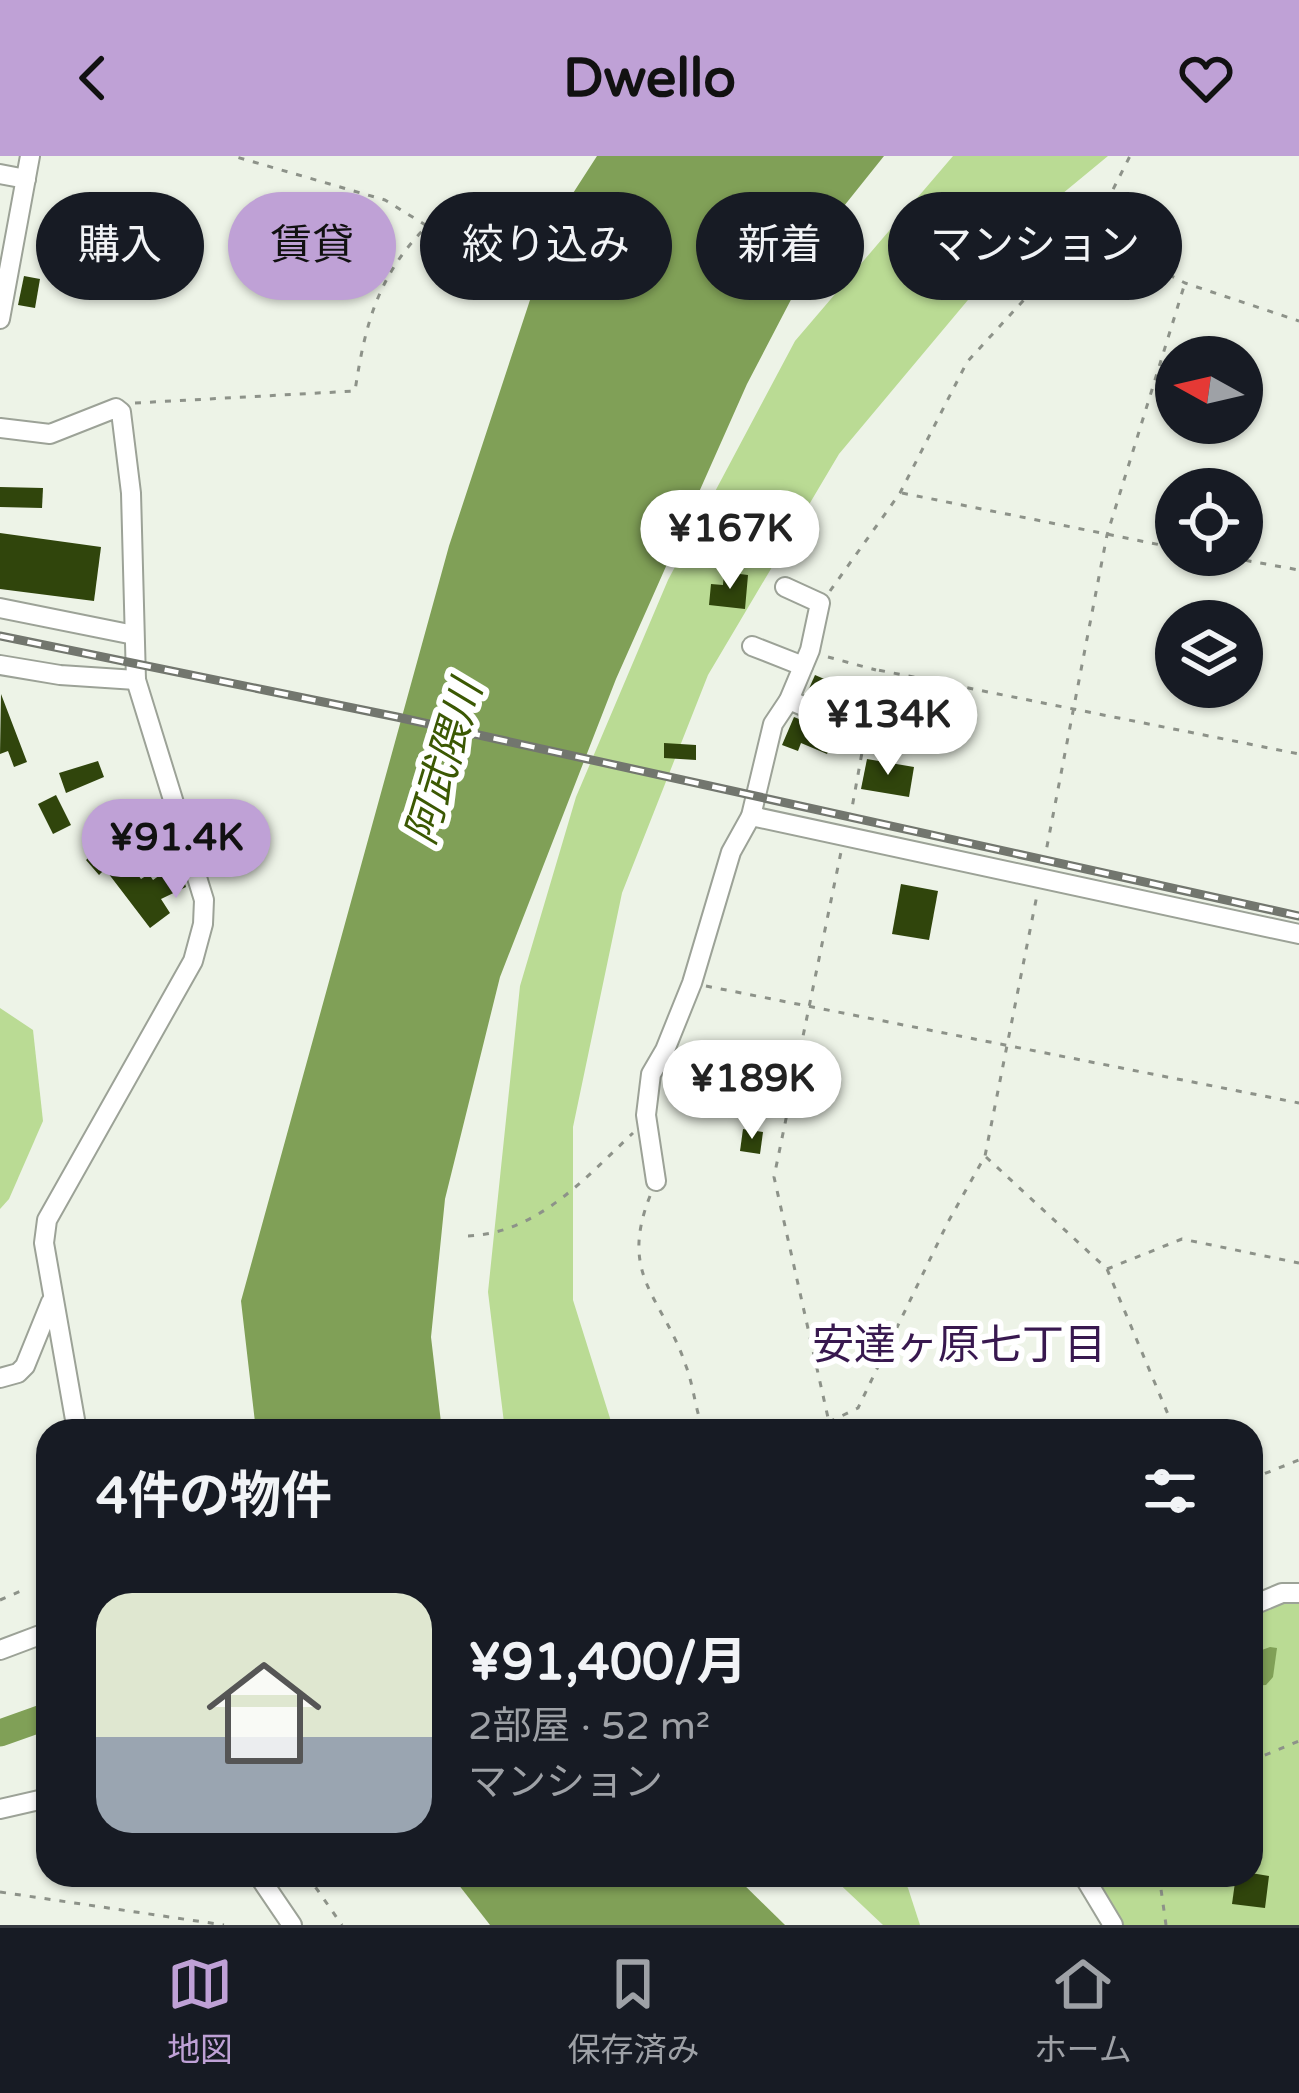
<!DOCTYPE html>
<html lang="ja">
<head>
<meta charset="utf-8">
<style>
  :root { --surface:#171b24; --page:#20242c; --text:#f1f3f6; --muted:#9ea1a6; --line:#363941; --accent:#bfa1d6 }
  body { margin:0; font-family:"Varela Round","Noto Sans JP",sans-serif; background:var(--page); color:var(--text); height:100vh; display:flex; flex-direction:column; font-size:45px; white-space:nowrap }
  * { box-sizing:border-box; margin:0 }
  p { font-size:39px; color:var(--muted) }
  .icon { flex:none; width:66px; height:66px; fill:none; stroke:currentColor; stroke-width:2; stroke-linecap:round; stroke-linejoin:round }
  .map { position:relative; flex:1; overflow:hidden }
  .side { position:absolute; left:36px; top:1263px; width:1227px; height:468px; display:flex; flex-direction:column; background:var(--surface); border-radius:36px; box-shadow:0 3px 9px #0004 }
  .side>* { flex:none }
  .hud { position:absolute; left:36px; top:36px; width:1227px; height:108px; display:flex; gap:24px }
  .needle { width:78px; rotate:278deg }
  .buttons { position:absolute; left:1155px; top:180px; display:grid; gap:24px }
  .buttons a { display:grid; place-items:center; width:108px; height:108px; border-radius:50%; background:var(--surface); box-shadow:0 3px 9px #0004; font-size:60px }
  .price { position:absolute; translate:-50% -102px; padding:0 27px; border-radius:42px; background:#fff; color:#222; font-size:39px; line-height:78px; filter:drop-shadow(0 3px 6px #0008) }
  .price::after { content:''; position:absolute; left:50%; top:72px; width:36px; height:27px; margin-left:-18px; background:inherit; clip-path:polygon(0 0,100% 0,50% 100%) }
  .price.active { background:var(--accent); color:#111 }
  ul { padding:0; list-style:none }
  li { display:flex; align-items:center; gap:36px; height:300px; padding:0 60px }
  li span { display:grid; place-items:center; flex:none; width:336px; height:240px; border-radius:36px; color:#555 }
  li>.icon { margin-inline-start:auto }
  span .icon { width:144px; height:144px; fill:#fffc; stroke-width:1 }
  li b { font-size:51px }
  h2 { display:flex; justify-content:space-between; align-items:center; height:144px; padding:0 60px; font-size:51px }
  .chip { padding:0 42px; border-radius:54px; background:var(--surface); box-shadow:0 3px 9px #0004; font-size:42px; line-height:108px }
  .chip.active { background:var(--accent); color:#111 }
  header { display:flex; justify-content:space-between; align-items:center; height:156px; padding:0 60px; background:var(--accent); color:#111; font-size:54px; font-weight:700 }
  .menu { display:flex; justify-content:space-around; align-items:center; height:168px; border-top:3px solid var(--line); background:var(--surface); font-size:33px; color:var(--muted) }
  .menu a { display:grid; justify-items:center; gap:6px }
  .menu .active { color:var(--accent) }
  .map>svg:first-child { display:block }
  .green { fill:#badb94 }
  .water { fill:#80a057 }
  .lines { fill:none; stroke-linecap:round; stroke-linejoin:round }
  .river { stroke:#80a057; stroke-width:27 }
  .building { fill:#30450c }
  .minor-casing { stroke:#9ca297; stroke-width:22 }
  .path { stroke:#8d9289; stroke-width:3; stroke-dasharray:6 9; stroke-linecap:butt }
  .minor { stroke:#fff; stroke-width:18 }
  .rail-casing { stroke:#72766e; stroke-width:9 }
  .rail { stroke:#fff; stroke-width:4.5; stroke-dasharray:14; stroke-linecap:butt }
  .labels { text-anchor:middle; stroke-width:12; stroke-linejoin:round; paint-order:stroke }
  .water-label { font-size:42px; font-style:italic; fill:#3b5803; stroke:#fff }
  .neighbourhood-label { font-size:42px; fill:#38184f; stroke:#fff }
</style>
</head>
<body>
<header><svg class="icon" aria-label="back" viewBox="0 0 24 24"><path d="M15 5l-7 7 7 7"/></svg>Dwello<svg class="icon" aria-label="heart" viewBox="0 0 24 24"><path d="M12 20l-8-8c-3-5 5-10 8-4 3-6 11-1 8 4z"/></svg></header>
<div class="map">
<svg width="1299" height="1769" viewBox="0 0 1299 1769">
  <rect width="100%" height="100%" fill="#edf3e7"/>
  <g class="green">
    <path d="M953 0H1108L1045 52 839 298 708 519 622 737 573 971V1144L614 1275H505L488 1136 520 830 576 641 668 424 795 185Z"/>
    <path d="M0 852 33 874 43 965 9 1043 0 1053Z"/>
    <path d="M1299 1443V1769H1119L1089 1719H1251V1456L1279 1444Z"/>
    <path d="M830 1719H899L908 1732 920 1769H883Z"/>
  </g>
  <g class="water">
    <path d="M597 0H884L832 65 747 228 616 523 500 821 445 1043 431 1181 442 1275H256L241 1145 449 390 557 62Z"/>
    <path d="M1270 1491 1277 1492 1273 1521 1266 1529 1251 1530V1498Z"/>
    <path d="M451 1719H734L785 1769H490Z"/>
  </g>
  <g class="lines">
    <path class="river" d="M0 1577 48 1560"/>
  </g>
  <g class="building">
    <path d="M24 120 40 123 35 152 18 149Z"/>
    <path d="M0 331 43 332 42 352 0 351Z"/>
    <path d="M0 377 101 391 94 445 0 433Z"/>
    <path d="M724 416 748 419 745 453 709 449 711 428 723 429Z"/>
    <path d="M815 519 843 531 836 549 807 537Z"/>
    <path d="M1 538 27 606 14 611 8 595 0 598Z"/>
    <path d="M794 561 836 578 827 598 801 587 798 595 782 589Z"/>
    <path d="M664 587 696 589V604L664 602Z"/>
    <path d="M867 603 914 611 909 641 861 633Z"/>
    <path d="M98 605 104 621 66 637 59 617Z"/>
    <path d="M56 639 71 669 53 678 38 648Z"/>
    <path d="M116 676 135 700 128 705 141 723 149 718 153 724 170 712 166 696 174 693 186 731 161 743 170 757 150 772 105 713 99 719 86 704Z"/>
    <path d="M901 728 938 735 929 784 892 778Z"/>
    <path d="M743 973 763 976 760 998 740 995Z"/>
    <path d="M1251 1717 1269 1720 1265 1752 1232 1748 1236 1719Z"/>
  </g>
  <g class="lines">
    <defs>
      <g id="minor">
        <path d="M0 18 26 23"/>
        <path d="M0 163 30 0"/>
        <path d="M0 272 50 278 116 252 121 256 131 337 136 524 204 744 203 768 193 805 47 1064 44 1087 77 1275"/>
        <path d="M0 452 134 479"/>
        <path d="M752 490 803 510"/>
        <path d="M0 509 60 519 136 524"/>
        <path d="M789 544 865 576"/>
        <path d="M751 660 1299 778"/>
        <path d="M656 1025 646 959 651 918 665 894 692 827 731 696 751 660 773 568 789 544 810 494 820 447 785 431"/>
        <path d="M0 1222 18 1217 25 1210 51 1146"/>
        <path d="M1251 1450 1282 1437H1299"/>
        <path d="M0 1494 48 1476"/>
        <path d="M0 1653 48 1642"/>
        <path d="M258 1719 292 1769"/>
        <path d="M1083 1719 1113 1769"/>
      </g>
    </defs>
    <use href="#minor" class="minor-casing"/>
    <g class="path">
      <path d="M1089 77 1185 127 1299 165"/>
      <path d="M135 247 355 235C365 168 378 119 427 70L385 44 233 0"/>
      <path d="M902 337 1176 392"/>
      <path d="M1216 399 1299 414"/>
      <path d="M830 435 900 337 967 206 1098 63 1130 0"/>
      <path d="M828 501 876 514"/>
      <path d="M869 557 878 514 1299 598"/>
      <path d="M850 663 863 591"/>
      <path d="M1044 706 1107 379 1185 127"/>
      <path d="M706 830 1299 947"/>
      <path d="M986 1001 1107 1113 1175 1275"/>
      <path d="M650 1040C618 1121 663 1141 686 1210 694 1231 695 1254 704 1275"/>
      <path d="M468 1080C538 1077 584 1023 633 977"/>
      <path d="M1107 1113 1182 1083 1299 1107"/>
      <path d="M829 1266 858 1252 948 1066 985 1000 1037 739"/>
      <path d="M831 1275 774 1021 841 696"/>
      <path d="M1251 1323 1299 1304"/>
      <path d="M0 1444 21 1435"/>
      <path d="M1251 1605 1299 1585"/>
      <path d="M307 1719 342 1769"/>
      <path d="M1159 1719 1166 1769"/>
      <path d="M0 1736 224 1769"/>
    </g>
    <use href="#minor" class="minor"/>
    <defs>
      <path id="rail" d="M0 480 397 561 1299 760"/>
    </defs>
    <use href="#rail" class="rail-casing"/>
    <use href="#rail" class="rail"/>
  </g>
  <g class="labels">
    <g class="water-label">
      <text transform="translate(443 606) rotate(-73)" y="15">阿武隈川</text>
    </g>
    <g class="neighbourhood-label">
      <text x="959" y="1203">安達ヶ原七丁目</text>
    </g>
  </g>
</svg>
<div class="buttons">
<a><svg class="needle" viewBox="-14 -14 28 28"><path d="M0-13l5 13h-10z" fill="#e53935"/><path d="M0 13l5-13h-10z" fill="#9ea1a6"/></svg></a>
<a><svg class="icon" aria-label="locate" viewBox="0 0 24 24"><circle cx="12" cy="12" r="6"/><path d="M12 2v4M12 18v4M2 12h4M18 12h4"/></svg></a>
<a><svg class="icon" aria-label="layers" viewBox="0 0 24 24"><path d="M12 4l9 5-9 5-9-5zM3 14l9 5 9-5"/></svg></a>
</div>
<b class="price" style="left:730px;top:436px">¥167K</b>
<b class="price" style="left:888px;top:622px">¥134K</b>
<b class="price active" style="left:176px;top:745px">¥91.4K</b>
<b class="price" style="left:752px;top:986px">¥189K</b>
<div class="hud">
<a class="chip">購入</a>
<a class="chip active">賃貸</a>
<a class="chip">絞り込み</a>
<a class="chip">新着</a>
<a class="chip">マンション</a>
</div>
<section class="side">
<h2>4件の物件<svg class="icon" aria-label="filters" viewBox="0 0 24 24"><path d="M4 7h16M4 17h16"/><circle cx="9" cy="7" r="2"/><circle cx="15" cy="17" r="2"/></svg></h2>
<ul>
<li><span style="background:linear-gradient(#dfe7d0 60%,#9aa5b1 0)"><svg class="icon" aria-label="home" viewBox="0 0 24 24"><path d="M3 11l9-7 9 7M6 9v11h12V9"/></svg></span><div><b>¥91,400/月</b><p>2部屋 · 52 m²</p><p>マンション</p></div></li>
</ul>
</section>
</div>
<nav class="menu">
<a class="active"><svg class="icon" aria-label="map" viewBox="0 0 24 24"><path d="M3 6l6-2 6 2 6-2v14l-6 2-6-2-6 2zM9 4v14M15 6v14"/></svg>地図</a>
<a><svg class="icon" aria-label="saved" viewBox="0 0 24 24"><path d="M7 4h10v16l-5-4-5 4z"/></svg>保存済み</a>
<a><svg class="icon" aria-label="home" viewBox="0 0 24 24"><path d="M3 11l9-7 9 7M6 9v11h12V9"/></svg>ホーム</a>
</nav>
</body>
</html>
